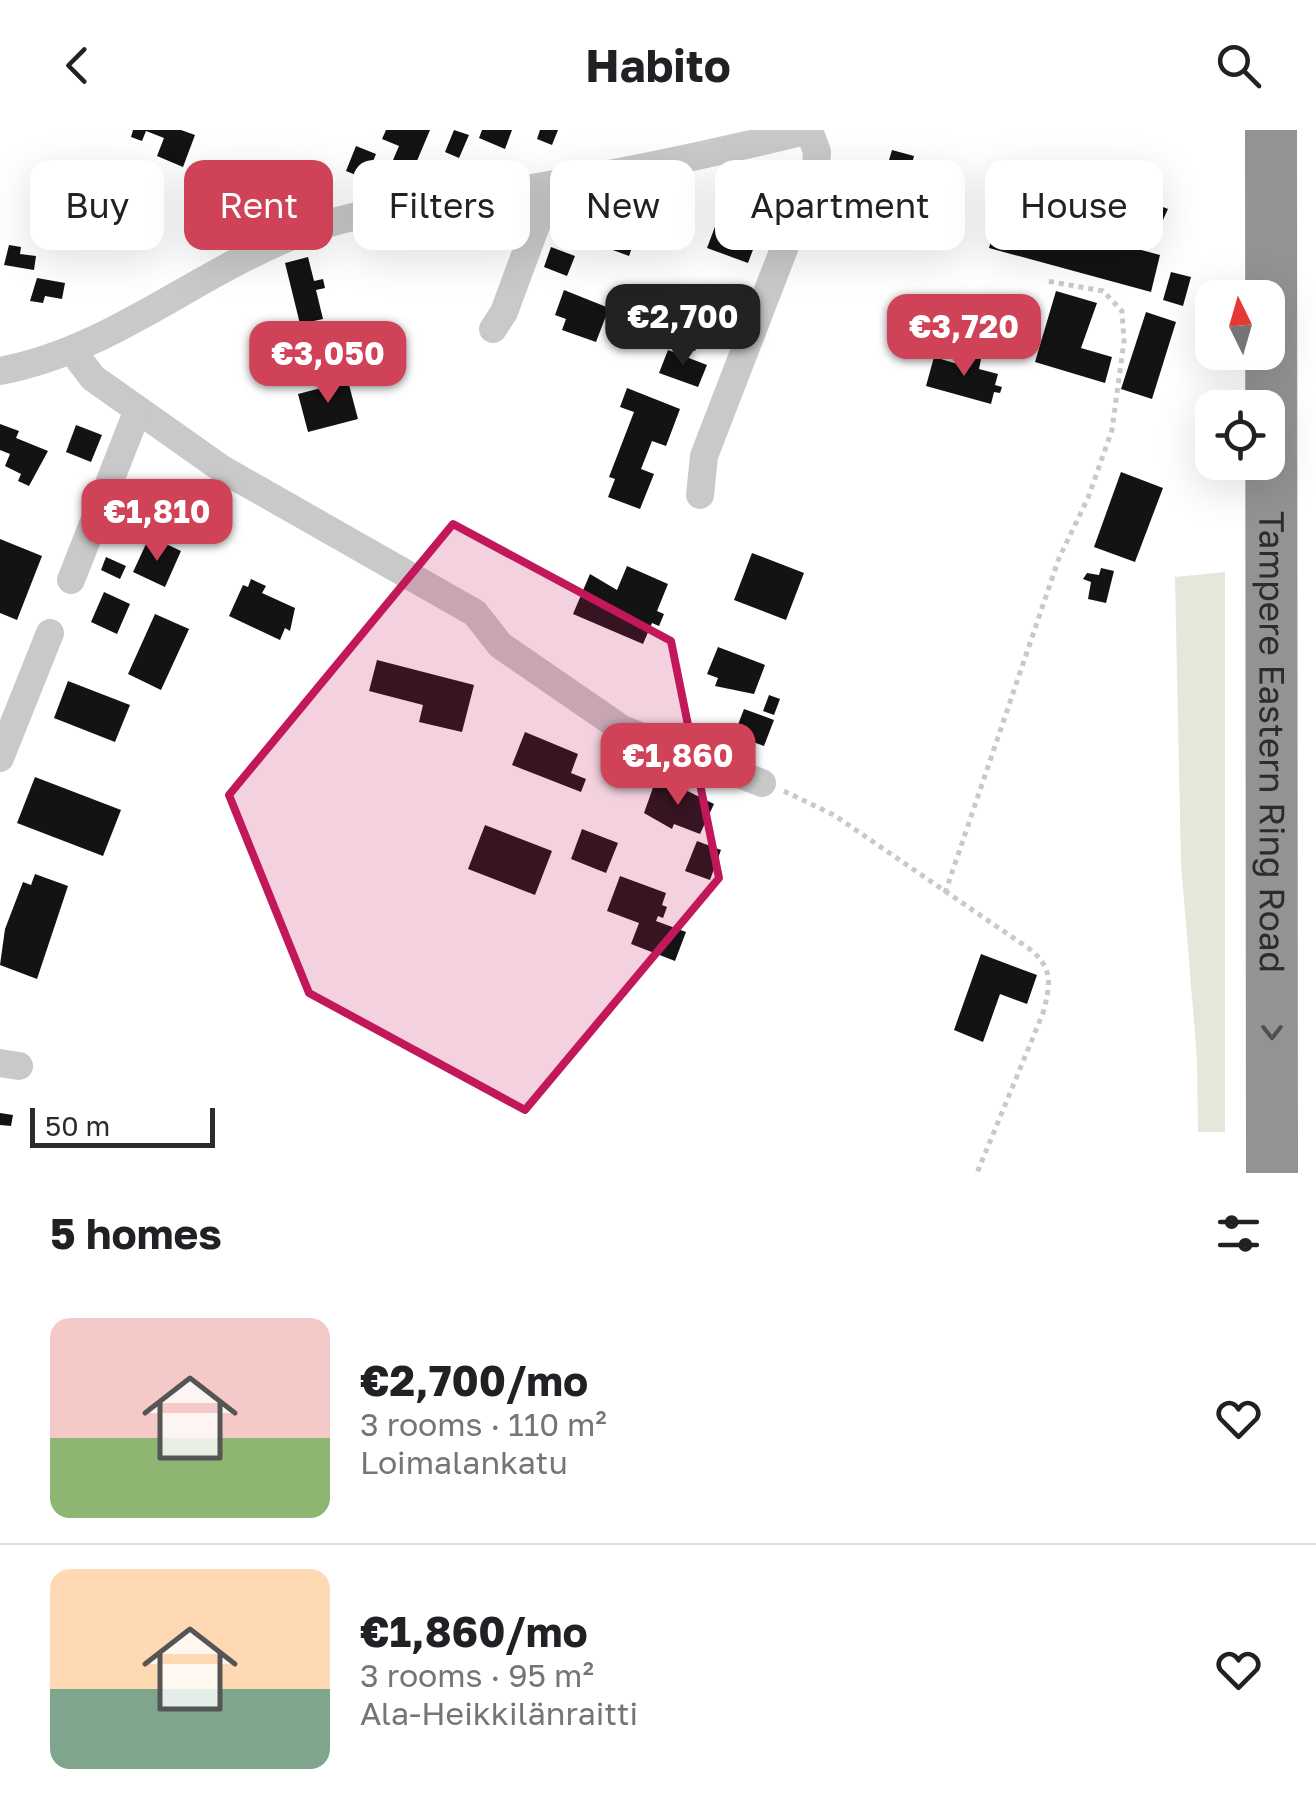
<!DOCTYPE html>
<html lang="en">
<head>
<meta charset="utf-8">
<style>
  :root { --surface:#fff; --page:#f2f2f2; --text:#202124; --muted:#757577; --line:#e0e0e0; --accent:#d04258 }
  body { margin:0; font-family:"Golos Text",sans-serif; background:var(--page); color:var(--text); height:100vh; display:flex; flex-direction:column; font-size:38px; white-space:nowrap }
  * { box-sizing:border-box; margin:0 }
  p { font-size:32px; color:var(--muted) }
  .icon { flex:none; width:55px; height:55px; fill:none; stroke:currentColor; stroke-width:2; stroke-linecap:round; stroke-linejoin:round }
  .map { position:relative; height:1043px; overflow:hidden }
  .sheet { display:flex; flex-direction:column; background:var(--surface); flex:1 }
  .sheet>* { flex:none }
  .top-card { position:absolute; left:30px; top:30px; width:1258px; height:90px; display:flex; gap:20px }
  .needle { width:65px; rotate:355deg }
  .buttons { position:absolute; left:1195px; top:150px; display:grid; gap:20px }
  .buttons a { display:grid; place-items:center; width:90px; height:90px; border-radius:20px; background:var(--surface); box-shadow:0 10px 40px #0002; font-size:50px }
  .scale { position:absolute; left:30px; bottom:25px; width:185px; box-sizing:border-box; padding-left:10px; border:5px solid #2c2c2c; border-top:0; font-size:28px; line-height:35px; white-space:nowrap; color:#2c2c2c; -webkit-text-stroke:8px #fff; paint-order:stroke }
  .price { position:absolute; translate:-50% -85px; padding:0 22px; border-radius:20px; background:var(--accent); color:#fff; font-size:32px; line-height:65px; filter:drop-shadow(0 2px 5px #0008) }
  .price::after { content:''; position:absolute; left:50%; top:60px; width:30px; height:22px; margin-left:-15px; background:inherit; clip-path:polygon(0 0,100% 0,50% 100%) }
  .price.on { background:#222; color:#fff }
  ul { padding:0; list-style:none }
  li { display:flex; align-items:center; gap:30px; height:250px; padding:0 50px }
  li+li { border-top:2px solid var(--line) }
  li span { display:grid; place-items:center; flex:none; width:280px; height:200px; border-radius:20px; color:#555 }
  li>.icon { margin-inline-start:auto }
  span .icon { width:120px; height:120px; fill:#fffc; stroke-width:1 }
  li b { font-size:42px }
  h2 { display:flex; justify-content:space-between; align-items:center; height:120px; padding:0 50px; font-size:42px }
  .pill { padding:0 35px; border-radius:20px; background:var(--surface); box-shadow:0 10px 40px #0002; font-size:35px; line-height:90px }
  .pill.on { background:var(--accent); color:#fff }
  header { display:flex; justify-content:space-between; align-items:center; height:130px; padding:0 50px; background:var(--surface); font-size:45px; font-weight:700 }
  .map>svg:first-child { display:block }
  .green { fill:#e3e8db }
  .building { fill:#131313 }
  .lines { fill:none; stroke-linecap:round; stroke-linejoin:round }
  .path { stroke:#c9c9c9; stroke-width:5; stroke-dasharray:5 5; stroke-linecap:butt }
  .minor { stroke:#c9c9c9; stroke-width:28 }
  .motorway { stroke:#939393; stroke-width:52 }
  .oneway { stroke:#505050 }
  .marked { fill:#c2185b; fill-opacity:0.2; stroke:#c2185b; stroke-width:8; stroke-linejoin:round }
  .labels { text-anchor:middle; stroke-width:10; stroke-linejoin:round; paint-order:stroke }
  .street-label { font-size:35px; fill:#2c2c2c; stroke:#fff }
</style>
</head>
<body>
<header><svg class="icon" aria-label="back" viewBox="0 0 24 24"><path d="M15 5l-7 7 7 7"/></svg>Habito<svg class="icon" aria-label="search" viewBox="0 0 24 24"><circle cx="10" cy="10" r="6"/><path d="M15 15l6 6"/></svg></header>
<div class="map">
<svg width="1316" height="1043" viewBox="0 0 1316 1043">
  <rect width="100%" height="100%" fill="#fff"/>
  <path class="green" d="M1225 442V1002H1198L1197 929 1181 733 1175 447Z"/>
  <g class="building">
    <path d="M133 0H181L195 5 183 37 157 26 164 8 146 1 142 11 131 7Z"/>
    <path d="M386 0H430L414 38 393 30 399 16 382 9Z"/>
    <path d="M454 0 469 5 459 28 445 22Z"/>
    <path d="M482 0H512L505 19 479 8Z"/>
    <path d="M540 0H558L552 15 537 9Z"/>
    <path d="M356 16 376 24 366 49 346 41Z"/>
    <path d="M892 20 914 26 907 53 884 47Z"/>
    <path d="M1121 33 1146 42 1139 60 1115 50Z"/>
    <path d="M252 42 276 50 268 73 244 65Z"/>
    <path d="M731 54 772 69 748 133 707 118Z"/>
    <path d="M1150 72 1168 79 1157 103 1140 95Z"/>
    <path d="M630 74 634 92 629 93 636 106 629 126 602 116 600 105 588 108 583 82Z"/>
    <path d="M999 82 1160 125 1151 162 989 118Z"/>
    <path d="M9 115 21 117 20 124 36 126 34 140 4 135Z"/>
    <path d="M551 117 575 126 567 146 544 137Z"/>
    <path d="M308 127 314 151 323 149 325 158 316 160 323 189 300 194 285 133Z"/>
    <path d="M1171 142 1191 147 1183 176 1163 170Z"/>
    <path d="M37 148 65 153 62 169 45 166 43 173 30 171Z"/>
    <path d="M675 154 715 168 695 221 655 206Z"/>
    <path d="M564 160 609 178 596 212 562 200 566 189 555 185Z"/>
    <path d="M1056 161 1097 173 1081 218 1112 227 1105 253 1035 232Z"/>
    <path d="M1146 182 1176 192 1152 269 1121 259Z"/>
    <path d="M668 220 707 235 698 257 659 243Z"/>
    <path d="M964 225 981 229 979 239 998 244 995 255 1002 257 1000 263 994 262 991 274 926 256 934 227 961 235Z"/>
    <path d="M348 251 358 289 308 302 298 264Z"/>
    <path d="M627 258 680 279 666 316 652 311 641 339 654 344 640 379 608 367 615 349 609 347 634 282 620 277Z"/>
    <path d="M0 294 19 301 16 308 48 321 29 356 18 351 21 344 5 336 10 324 0 320Z"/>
    <path d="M76 295 102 305 91 332 66 322Z"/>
    <path d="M1121 342 1163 358 1135 432 1094 417Z"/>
    <path d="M0 409 42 426 17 490 0 483Z"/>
    <path d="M146 414 162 421 166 414 181 421 165 457 133 442Z"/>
    <path d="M752 423 804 443 786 490 734 470Z"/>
    <path d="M106 427 126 436 120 449 101 440Z"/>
    <path d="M627 436 668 454 657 481 664 484 659 496 652 493 643 514 573 484 590 444 617 460Z"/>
    <path d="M1101 438 1114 441 1106 473 1088 469 1091 452 1083 449 1087 443 1099 445Z"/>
    <path d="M251 449 266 456 262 463 295 478 290 501 285 498 280 510 229 486 243 455 248 457Z"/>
    <path d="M104 462 130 474 117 504 91 492Z"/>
    <path d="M155 484 189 499 161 560 128 544Z"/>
    <path d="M718 517 765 535 754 564 715 556 718 548 707 544Z"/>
    <path d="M377 530 474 555 462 602 419 592 423 575 369 561Z"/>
    <path d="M68 551 130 575 115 612 54 588Z"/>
    <path d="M769 565 780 569 774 585 763 581Z"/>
    <path d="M744 579 774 590 764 616 734 605Z"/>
    <path d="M525 602 578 624 571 643 586 649 581 662 512 635Z"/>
    <path d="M35 647 121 680 103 726 17 693Z"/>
    <path d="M655 652 667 656 669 652 714 674 700 704 674 694 672 699 644 683Z"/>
    <path d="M485 695 552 721 535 765 468 739Z"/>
    <path d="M582 699 618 713 606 743 571 729Z"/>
    <path d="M697 711 721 720 710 750 685 741Z"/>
    <path d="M35 744 68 756 37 849 0 835 5 799 23 752 31 755Z"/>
    <path d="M620 746 666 763 662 775 667 777 663 788 658 786 656 791 686 802 675 831 631 814 639 793 607 781Z"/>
    <path d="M981 824 1037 845 1027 874 1000 864 983 912 954 900Z"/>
    <path d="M0 983 13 985 11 996 0 995Z"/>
  </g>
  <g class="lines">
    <g class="path">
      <path d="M784 661 834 685 1031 820C1054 839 1050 857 1043 883L977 1043"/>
      <path d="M945 763 1059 428 1088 368 1112 300 1124 211 1122 181 1103 161 1047 151"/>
    </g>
    <g class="minor">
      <path d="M493 199 504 182 551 55"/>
      <path d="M73 222 93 248 222 339 475 483 500 515 622 599 762 653"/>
      <path d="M0 241C118 219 205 134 317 97 392 73 472 69 549 55 636 40 724 21 810 0"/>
      <path d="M700 365 704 326 816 36 817 22 809 0"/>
      <path d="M71 450 137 282"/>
      <path d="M0 628 50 503"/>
      <path d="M0 933 19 936"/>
    </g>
    <path class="motorway" id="s1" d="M1271 0 1272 1043"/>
  </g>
  <defs><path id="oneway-chevron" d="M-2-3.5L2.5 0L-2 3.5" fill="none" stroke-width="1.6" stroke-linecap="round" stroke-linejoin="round" transform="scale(2.5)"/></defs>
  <use class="oneway" href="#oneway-chevron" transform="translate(1272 902) rotate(90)"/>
  <path class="marked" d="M453 394 671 511 719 748 525 980 309 863 229 665Z"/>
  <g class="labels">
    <g class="street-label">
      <text dy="12" stroke="none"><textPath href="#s1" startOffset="612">Tampere Eastern Ring Road</textPath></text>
    </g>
  </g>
</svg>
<div class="buttons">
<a><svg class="needle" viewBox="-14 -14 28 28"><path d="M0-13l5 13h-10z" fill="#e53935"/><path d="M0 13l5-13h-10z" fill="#757577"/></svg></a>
<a><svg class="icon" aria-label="locate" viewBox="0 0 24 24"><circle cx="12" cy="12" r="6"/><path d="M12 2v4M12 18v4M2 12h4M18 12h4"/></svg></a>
</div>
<div class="scale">50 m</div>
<b class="price on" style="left:683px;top:239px">€2,700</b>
<b class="price" style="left:964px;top:249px">€3,720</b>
<b class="price" style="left:328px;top:276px">€3,050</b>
<b class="price" style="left:157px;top:434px">€1,810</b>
<b class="price" style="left:678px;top:678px">€1,860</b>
<div class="top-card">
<a class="pill">Buy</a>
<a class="pill on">Rent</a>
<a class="pill">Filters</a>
<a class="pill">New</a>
<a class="pill">Apartment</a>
<a class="pill">House</a>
</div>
</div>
<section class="sheet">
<h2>5 homes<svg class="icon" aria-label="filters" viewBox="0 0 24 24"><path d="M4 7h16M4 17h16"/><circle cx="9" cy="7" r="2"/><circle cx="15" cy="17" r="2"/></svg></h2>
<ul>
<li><span style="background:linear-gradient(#f6c9c9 60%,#8fb573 0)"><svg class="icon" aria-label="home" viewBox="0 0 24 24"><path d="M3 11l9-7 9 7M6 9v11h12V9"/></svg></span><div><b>€2,700/mo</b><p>3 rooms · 110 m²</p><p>Loimalankatu</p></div><svg class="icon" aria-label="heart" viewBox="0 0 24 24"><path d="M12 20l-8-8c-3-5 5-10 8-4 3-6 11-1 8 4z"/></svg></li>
<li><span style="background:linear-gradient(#ffd9b3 60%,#7fa58c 0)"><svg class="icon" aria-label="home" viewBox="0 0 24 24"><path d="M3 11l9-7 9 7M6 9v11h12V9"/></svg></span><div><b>€1,860/mo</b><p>3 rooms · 95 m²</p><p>Ala-Heikkilänraitti</p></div><svg class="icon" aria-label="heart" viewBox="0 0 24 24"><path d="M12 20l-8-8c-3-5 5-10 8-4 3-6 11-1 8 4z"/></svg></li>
</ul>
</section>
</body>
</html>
